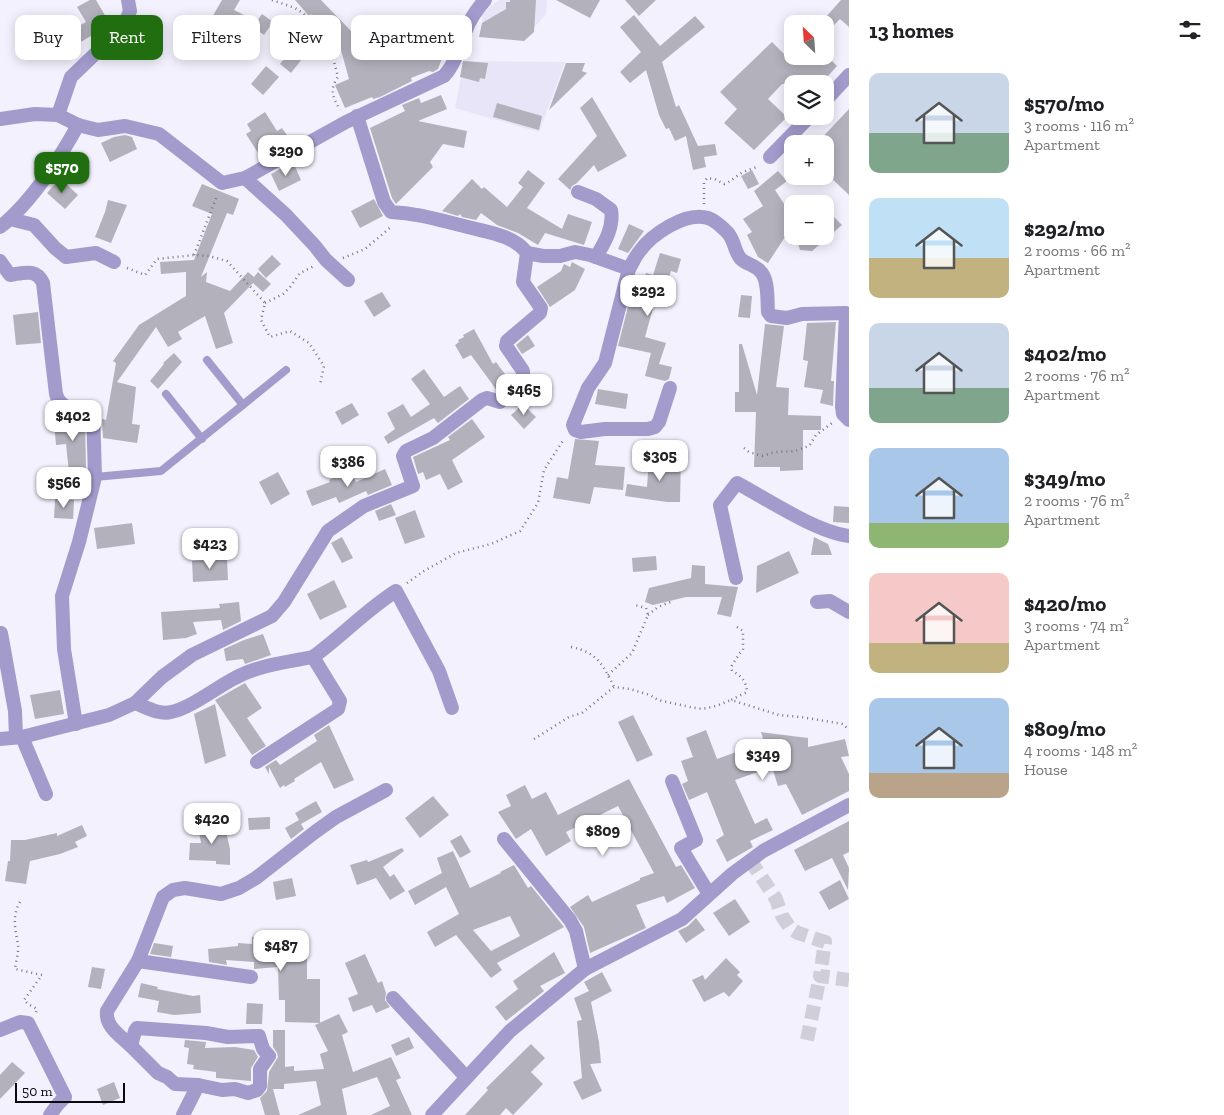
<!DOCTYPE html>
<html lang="en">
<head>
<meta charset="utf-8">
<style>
  :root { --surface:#fff; --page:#f6f6f6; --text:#202124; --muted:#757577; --accent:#216e11 }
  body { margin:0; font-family:"Zilla Slab",serif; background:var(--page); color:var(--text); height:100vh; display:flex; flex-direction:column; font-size:19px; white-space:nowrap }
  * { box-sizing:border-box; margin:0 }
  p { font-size:16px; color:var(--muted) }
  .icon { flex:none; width:28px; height:28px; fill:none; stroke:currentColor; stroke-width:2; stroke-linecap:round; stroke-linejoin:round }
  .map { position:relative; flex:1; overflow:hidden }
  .sheet { display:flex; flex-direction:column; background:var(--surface); width:375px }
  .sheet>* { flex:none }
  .guide { position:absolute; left:15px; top:15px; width:475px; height:45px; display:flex; gap:10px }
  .needle { width:32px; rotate:335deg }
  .controls { position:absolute; left:784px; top:15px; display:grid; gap:10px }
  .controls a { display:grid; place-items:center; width:50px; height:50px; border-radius:10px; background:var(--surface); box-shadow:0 2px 12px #0003; font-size:25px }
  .scale { position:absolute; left:15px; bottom:12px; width:110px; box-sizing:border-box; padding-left:5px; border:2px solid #0b0b0f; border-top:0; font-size:14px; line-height:18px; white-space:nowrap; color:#0b0b0f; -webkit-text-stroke:4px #f2f1fd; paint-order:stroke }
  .price { position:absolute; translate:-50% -42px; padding:0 11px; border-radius:10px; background:#fff; color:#222; font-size:16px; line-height:32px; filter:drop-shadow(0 1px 2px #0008) }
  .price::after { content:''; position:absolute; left:50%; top:30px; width:15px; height:11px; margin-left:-8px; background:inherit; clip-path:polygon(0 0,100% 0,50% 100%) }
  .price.current { background:var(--accent); color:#fff }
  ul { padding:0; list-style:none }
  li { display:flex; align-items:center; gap:15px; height:125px; padding:0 20px }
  li span { display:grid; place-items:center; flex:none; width:140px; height:100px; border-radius:10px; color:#555 }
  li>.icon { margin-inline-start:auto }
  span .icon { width:60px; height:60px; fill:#fffc; stroke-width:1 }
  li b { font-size:21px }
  h2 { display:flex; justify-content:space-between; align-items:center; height:60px; padding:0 20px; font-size:21px }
  .chip { padding:0 18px; border-radius:10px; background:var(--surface); box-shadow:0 2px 12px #0003; font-size:18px; line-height:45px }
  .chip.current { background:var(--accent); color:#fff }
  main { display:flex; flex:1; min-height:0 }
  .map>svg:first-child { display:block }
  .built { fill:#e7e5f7 }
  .building { fill:#b3b1bc; fill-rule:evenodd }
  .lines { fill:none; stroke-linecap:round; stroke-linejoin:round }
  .minor-tunnel { stroke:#cfced9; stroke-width:14; stroke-dasharray:14 7; stroke-linecap:butt }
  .path { stroke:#78777f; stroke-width:2.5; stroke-dasharray:1 4; stroke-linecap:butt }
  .service { stroke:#a29bcc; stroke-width:8 }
  .minor { stroke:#a29bcc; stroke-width:14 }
  .tertiary { stroke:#a29bcc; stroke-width:14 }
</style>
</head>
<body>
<main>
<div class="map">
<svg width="849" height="1115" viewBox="0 0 849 1115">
  <rect width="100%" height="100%" fill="#f2f1fd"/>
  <g class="built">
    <path d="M499 0H547L546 14 533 29H483L482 14Z"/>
    <path d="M464 61 565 62 539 132 455 108Z"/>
  </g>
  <g class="building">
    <path d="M90 0H96L110 24 76 45 68 32 86 22 77 7Z"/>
    <path d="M222 0H240L234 10 244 15 235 32 224 26 223 28 222 27 211 44 199 36 206 26H207Z"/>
    <path d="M295 0H321L351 31 359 29 366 57 399 48 401 59 421 51 432 24 456 21 438 69 433 72 429 71 411 78 412 81 380 97 373 99 372 97 345 108 335 85 349 79 336 32 324 20 320 24 311 14 309 16Z"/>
    <path d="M510 0H536L534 32 524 41 479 37 482 23 506 9V2H510Z"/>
    <path d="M556 0H600L590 18Z"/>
    <path d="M625 0H656L639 16Z"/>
    <path d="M841 0H849V27L840 19 825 34V18Z"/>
    <path d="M262 14 273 22 264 35 253 27Z"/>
    <path d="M634 15 660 46 695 16 705 27 662 62 676 107 679 105 698 146 715 144 717 155 704 157 706 167 693 170 686 136 675 141 669 128 666 129 659 115 646 70 630 83 620 72 641 52 620 27Z"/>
    <path d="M772 42 788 58 789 56H827L837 66 821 84H782L768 99 787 117 754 150 724 123 737 109 720 92Z"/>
    <path d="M294 46 305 55 291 73 280 64Z"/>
    <path d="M463 61 488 63 485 79 480 78 479 82 460 77Z"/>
    <path d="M566 63H585L582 71 587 73 549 110Z"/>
    <path d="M266 66 279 77 263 95 251 84Z"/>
    <path d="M441 95 447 109 418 121 467 131 464 148 443 144 430 162 433 167 396 204 392 198 370 128 405 111 402 105 419 98 421 103Z"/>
    <path d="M592 97 627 156 598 172 594 165 577 183 572 186 570 190 558 179 597 136 580 108Z"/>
    <path d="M497 103 542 116 539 130 493 117Z"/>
    <path d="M849 109V195L825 172V144H816Z"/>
    <path d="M265 112 277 131 282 128 291 141 262 159 246 134 251 131 247 124Z"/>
    <path d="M125 135 132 137 137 149 110 162 101 143 114 137Z"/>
    <path d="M293 162 301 180 279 191 271 174Z"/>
    <path d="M528 170 545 183 527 208 562 229 568 214 592 222 584 245 545 233 538 245 518 233 497 225 481 213 476 220 462 217 460 214 458 216 442 211 472 179 482 189 484 187 507 207 523 187 518 183Z"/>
    <path d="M752 170 759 184 748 189 741 176Z"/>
    <path d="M778 171 787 181 775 190 792 216V245L785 237 768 263 758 257 747 235 752 232 743 219 763 206 754 191Z"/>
    <path d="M60 178 78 195 65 209 47 193Z"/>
    <path d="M202 184 239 199 233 215 227 213 201 277 207 272 206 282 230 291 248 272 254 277 258 272 271 284 263 292 253 283 224 313 233 343 216 349 205 316 178 332 182 339 168 347 156 327 117 382 136 387 132 424 140 425 137 443 103 438 102 419 106 420 116 363 113 361 139 325 186 296V272L161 274 160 262 194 260 212 214 192 206Z"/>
    <path d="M374 199 383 216 360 228 351 211Z"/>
    <path d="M108 200 127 205 111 243 95 237 105 212Z"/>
    <path d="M831 214 842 225 812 251 800 250 796 236H825V220Z"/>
    <path d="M629 224 644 231 628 253 618 249Z"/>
    <path d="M660 253 681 259 677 273 671 271 665 292 658 290 645 337 666 343 659 364 672 367 669 379 665 381 645 376 651 353 618 346 633 287 641 290 646 273 653 275Z"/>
    <path d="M272 255 281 264 266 278 258 269Z"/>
    <path d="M572 262 585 269 575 290 550 307 537 287 561 271 564 264 570 267Z"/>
    <path d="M382 292 391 306 374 317 364 301Z"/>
    <path d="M741 295 752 296 750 318 738 317Z"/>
    <path d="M38 312 41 343 16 345 13 315Z"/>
    <path d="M836 322 831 381H834L833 406 820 403 823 390 804 387 808 361 803 360 807 323Z"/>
    <path d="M765 324 784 326 776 387 789 388 788 415 821 416V430H803V470L780 471V467H754L756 412H735V392H739V344H742L757 395Z"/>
    <path d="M474 329 493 364 496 362 510 381 498 392 471 355 463 359 455 345 459 342 458 340 464 337 463 335Z"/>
    <path d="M528 335 535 346 522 354 516 345Z"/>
    <path d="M174 353 182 362 158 389 150 381 164 364 163 363Z"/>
    <path d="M424 369 444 397 460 386 469 399 438 423 434 418 388 444 384 437 395 429 387 413 403 404 411 417 430 404 411 379Z"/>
    <path d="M598 389 628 394 626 409 595 404Z"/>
    <path d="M352 403 359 415 342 425 335 412Z"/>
    <path d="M523 404 536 417 524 429 511 415Z"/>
    <path d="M77 419H85L86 470 69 472 66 444 56 445 54 421Z"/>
    <path d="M472 419 485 437 452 460 463 482 448 490 440 474 426 480 423 472 418 474 413 457 450 440 448 437Z"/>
    <path d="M575 439 599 441 595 465 625 467 623 490 594 487 590 504 553 498 557 477 568 479Z"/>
    <path d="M649 458 669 460V458H681L680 502H667L625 496 627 484 647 487Z"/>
    <path d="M385 469 392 485 368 495 366 491 339 503 336 497 312 506 306 491 330 482 329 480 343 473 347 480 354 478 356 482Z"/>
    <path d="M278 472 290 494 271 505 259 482Z"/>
    <path d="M55 499 74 500 73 519 54 518Z"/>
    <path d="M391 504 396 515 379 521 375 511Z"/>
    <path d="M834 506 849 507V523L833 522Z"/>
    <path d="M415 510 425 537 405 544 395 518Z"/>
    <path d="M132 523 135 544 97 549 94 528Z"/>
    <path d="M342 537 353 558 342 563 331 543Z"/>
    <path d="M814 537 828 544 832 555H811Z"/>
    <path d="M789 551 799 573 756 593 757 566Z"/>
    <path d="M656 556 657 570 633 572 632 558Z"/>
    <path d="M227 558 228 580 193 582 192 561Z"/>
    <path d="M692 565 705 566V584L738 587 731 617 717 614 722 597H686L653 605 645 602 649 588 691 578Z"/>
    <path d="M334 580 347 607 320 620 307 594Z"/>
    <path d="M239 602 241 621 223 630 221 620 193 622 197 634 186 638 163 640 161 612 220 608 219 604Z"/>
    <path d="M263 634 271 655 245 664 243 659 226 661 224 649 244 640Z"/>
    <path d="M245 683 262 708 247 718 266 746 252 755 215 700Z"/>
    <path d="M60 690 64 714 35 719 30 695Z"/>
    <path d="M215 704 226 756 205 764 194 714Z"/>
    <path d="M633 715 653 755 637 762 618 722Z"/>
    <path d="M329 725 354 780 334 789 321 762 294 779 295 781 285 787 284 785 280 788 269 767V774L265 767 276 760 280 765 317 741 314 735Z"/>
    <path d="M706 730 717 759 764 742 761 732 808 738V747L845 739 849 756 841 757 849 774V791L802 815 786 784 778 786 772 767 735 780 755 824 767 818 773 830 750 841 753 847 727 862 716 840 724 835 707 792 689 800 682 784 688 781 681 761 693 757 686 738Z"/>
    <path d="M629 779 676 867 681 865 695 888 667 903 664 896 636 905 646 928 590 953 584 927 570 907 588 895 592 902 640 880V878L654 873 618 806 566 832 571 841 546 856 531 829 516 839 498 812 511 806 506 795 525 785 532 799 546 792 558 815Z"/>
    <path d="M433 796 449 815 420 838 405 818Z"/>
    <path d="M316 801 322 812 301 824 304 829 291 839 285 828 299 820 295 813Z"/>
    <path d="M270 817V829L249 830 248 818Z"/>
    <path d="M849 821V852L843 855 849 868 848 890 832 858 805 871 794 850Z"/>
    <path d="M224 823 230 849V865L216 864V861L189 860 190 843H201L198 827Z"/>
    <path d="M82 825 87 836 75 842 78 847 60 854 30 861 26 884 5 881 8 861H10L11 840H25L57 833V836Z"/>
    <path d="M461 835 471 852 460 858 450 841Z"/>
    <path d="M402 848 404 851 383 867 390 877 394 874 405 891 390 900 376 878 357 885 350 865 367 860 368 862Z"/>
    <path d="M453 851 470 888 501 873 500 872 514 865 528 888 531 886 564 927 497 963 502 970 491 978 456 935 435 947 427 932 459 914 446 887 415 905 408 891 442 873 437 858ZM510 916 520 936 491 951 473 930Z"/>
    <path d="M292 878 296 896 276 900 273 882Z"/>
    <path d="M840 880 849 899 829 910 819 892Z"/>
    <path d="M735 899 750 922 729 936 713 913Z"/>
    <path d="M696 918 705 930 686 943 678 931 688 926Z"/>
    <path d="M269 935 302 936V953H307V979H320V1023L285 1022V1000H279L278 967 254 969V962L226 960 227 965 209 962 208 949 238 946V943L252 944V937Z"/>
    <path d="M154 943 173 946 171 957 150 954Z"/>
    <path d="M554 952 565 973 540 986 544 991 506 1021 495 1007 518 989 513 981Z"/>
    <path d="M365 954 378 983 382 981 386 993 385 1000 390 1007 376 1013 372 1005 353 1012 348 998 358 994 345 963Z"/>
    <path d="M726 958 740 972 737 975 743 981 729 997 724 992 704 1002 692 980 703 975 705 980Z"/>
    <path d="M92 967 105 969 101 989 88 987Z"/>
    <path d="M602 972 612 991 591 1002 599 1042 601 1063 590 1064 602 1091 582 1100 573 1082 582 1078 577 1021 582 1020 574 998 589 991 584 982Z"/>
    <path d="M141 983 158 987 157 989 193 996 200 995 201 1013 174 1015 157 1012 159 1001 138 997Z"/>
    <path d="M247 1003 263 1004 262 1024H246Z"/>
    <path d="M339 1014 348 1032 342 1035 353 1072 391 1057 401 1078 396 1080 412 1115H371L390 1106 377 1077 342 1089 347 1115H298L321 1105 316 1081 284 1084V1089H273L280 1115H265L260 1098 267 1091 269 1072 278 1057 277 1053 273 1047V1030H285V1067L294 1066V1071L324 1069 320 1054 328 1051 315 1025Z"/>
    <path d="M409 1037 414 1048 396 1056 391 1045Z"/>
    <path d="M185 1040 206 1042 205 1048 235 1047 254 1050 258 1057 251 1068V1081L216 1078V1072L193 1069 194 1065 187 1064 189 1048 184 1047Z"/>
    <path d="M531 1044 545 1058 531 1072 543 1084 513 1115 506 1108 500 1115H465L488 1090 486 1088Z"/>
    <path d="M12 1062 25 1073 0 1099V1075Z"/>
    <path d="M114 1082 120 1098 103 1105 97 1089Z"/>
  </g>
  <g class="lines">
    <g class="minor-tunnel">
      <path d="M750 860 776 899 782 916 790 928 798 933 825 942 820 976 849 980"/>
      <path d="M807 1040 820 976"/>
    </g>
    <g class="path">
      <path d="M272 0 295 8 303 13 328 38 338 77C329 90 333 97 340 110"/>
      <path d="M704 204V183L707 178 715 179 724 184 727 183 743 172 759 166"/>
      <path d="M194 255 217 196"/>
      <path d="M343 258 365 249 392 226"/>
      <path d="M127 268 145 275 157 259 194 255 209 256 227 261 265 303 261 320 270 337 290 331 309 343 324 366 320 385"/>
      <path d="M265 303 283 294 290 287 300 273 314 266"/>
      <path d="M744 448 749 452 762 456 775 452 795 451 809 446 816 435 832 423"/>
      <path d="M407 583 424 571 456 553 491 544 520 531 538 503 544 470 564 439"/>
      <path d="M648 615 658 607 673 601"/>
      <path d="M737 627 743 631V650L739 654 731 667 732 671C742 676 746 681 747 692L731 700 779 715 801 717 843 724 849 730"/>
      <path d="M571 647C597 652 603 665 614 687"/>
      <path d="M608 675 632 653 648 615 646 608 635 605"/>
      <path d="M534 739 569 717 582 713 614 687 630 689 650 695 658 700 690 707 702 709 716 706 731 700"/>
      <path d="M20 902C12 915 15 930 18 944 19 952 16 961 15 969L42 975 24 1000 28 1004 37 1009 36 1012"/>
    </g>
    <g class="service">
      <path d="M207 360 243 405"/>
      <path d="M166 394 202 439"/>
      <path d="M95 477 161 471 286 370"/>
    </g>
    <g class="minor">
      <path d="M825 101 849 75"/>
      <path d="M0 119 35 114 58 115"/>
      <path d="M78 125 58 115 71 77 119 31 124 25 130 11 128 0"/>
      <path d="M770 157 810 116"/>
      <path d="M245 178 286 215 315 246 326 260 348 280"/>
      <path d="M578 192 596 199 611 210C614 227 605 242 596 257"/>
      <path d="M10 219 34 225 55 248 66 257 96 253 114 262"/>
      <path d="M0 227C30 204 60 158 78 125L98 130 125 126 159 134 222 183 245 178 346 122 444 76C456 63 459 46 466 30 470 19 477 9 485 0"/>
      <path d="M527 253 543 256H560L575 252 590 255 629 269C632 264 635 257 639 252 651 235 685 211 708 218 715 220 722 227 727 232 735 240 734 252 741 259 746 264 755 265 760 271 769 279 767 300 768 312L771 316 787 318 802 314 846 313 842 407 843 414 849 420"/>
      <path d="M0 261 10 275C24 273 36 268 43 283L56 394C61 411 78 411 93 410L95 477 79 542 62 596 64 649 76 724"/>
      <path d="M629 269 605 363 588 388 573 425 575 430 581 432 605 429H648L655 427 659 422 670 388"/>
      <path d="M736 578 720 505 737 483C767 499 816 532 849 536"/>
      <path d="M817 602 830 601 849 612"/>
      <path d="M1 633 15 711 16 737"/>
      <path d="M313 657C342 636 366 610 396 591L439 671 452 708"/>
      <path d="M135 703C146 707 159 715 171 712 191 708 217 687 235 678 259 665 287 662 313 657L340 701 338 709 257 762"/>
      <path d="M22 737 46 794"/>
      <path d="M0 739 22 737 109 715 135 703 162 677 192 655 272 616 284 602 328 531 364 506 413 486 403 456 406 451 433 438 482 400 487 398 500 402C509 394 524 385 523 371L506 346 507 341 540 313 541 308 523 282 527 253C513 234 485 232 464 226 439 220 417 213 391 212L384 202 357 116"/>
      <path d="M672 781 696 840 681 848 709 894"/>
      <path d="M504 839 570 920 576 931 585 969"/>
      <path d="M138 961 251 977"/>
      <path d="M393 998 466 1077"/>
      <path d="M137 1028 206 1033 228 1037 259 1036 263 1049 269 1056 260 1069V1086L257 1090 248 1093 235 1089 222 1090 198 1085 175 1084 167 1077 158 1073 131 1046 135 1031Z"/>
      <path d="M0 1030 20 1022 28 1023 65 1097 58 1104 50 1115"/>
      <path d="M131 1046C121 1036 105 1027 107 1011L138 961 163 897 173 890 185 888 221 894 239 888 256 878 315 832 336 817 386 790"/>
      <path d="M183 1115 198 1085"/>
    </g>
    <path class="tertiary" d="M432 1115 510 1031 585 969 682 919 732 874 763 851 849 805"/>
  </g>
</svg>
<div class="controls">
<a><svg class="needle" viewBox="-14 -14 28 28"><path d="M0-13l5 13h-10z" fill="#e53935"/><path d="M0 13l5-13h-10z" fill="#757577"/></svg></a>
<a><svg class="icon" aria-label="layers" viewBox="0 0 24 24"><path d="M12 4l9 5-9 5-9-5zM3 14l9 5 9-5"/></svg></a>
<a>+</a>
<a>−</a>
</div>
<div class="scale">50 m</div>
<b class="price" style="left:286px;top:177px">$290</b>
<b class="price current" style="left:62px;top:194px">$570</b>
<b class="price" style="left:648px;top:317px">$292</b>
<b class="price" style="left:524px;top:416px">$465</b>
<b class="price" style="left:73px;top:442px">$402</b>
<b class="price" style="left:660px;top:482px">$305</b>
<b class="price" style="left:348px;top:488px">$386</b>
<b class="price" style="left:64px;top:509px">$566</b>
<b class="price" style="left:210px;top:570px">$423</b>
<b class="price" style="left:763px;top:781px">$349</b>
<b class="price" style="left:212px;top:845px">$420</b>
<b class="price" style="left:603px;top:857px">$809</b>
<b class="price" style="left:281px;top:972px">$487</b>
<div class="guide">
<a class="chip">Buy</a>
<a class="chip current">Rent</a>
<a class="chip">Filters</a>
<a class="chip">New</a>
<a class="chip">Apartment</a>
</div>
</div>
<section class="sheet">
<h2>13 homes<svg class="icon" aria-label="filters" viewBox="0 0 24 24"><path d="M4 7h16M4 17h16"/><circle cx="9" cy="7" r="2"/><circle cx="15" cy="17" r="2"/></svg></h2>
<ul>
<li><span style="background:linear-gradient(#c9d6e8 60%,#7fa58c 0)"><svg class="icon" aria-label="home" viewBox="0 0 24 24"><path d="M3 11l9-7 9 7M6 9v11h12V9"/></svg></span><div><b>$570/mo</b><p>3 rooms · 116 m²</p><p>Apartment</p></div></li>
<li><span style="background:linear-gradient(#bfe0f5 60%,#c2b280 0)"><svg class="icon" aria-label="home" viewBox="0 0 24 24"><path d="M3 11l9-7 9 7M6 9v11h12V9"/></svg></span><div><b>$292/mo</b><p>2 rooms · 66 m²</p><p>Apartment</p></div></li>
<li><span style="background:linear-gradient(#c9d6e8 65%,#7fa58c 0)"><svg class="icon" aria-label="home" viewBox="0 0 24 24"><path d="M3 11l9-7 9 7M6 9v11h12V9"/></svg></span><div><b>$402/mo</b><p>2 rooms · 76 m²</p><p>Apartment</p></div></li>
<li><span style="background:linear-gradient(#a9c7e8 75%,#8fb573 0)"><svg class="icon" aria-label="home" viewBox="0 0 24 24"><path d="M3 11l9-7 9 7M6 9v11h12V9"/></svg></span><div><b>$349/mo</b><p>2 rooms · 76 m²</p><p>Apartment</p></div></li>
<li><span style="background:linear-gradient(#f6c9c9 70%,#c2b280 0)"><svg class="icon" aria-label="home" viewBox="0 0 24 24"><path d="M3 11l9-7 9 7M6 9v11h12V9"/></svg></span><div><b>$420/mo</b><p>3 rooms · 74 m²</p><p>Apartment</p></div></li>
<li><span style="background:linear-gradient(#a9c7e8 75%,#b9a48a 0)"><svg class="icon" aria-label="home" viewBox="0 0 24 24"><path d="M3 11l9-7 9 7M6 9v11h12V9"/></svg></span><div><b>$809/mo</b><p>4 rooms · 148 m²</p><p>House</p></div></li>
</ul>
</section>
</main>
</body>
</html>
